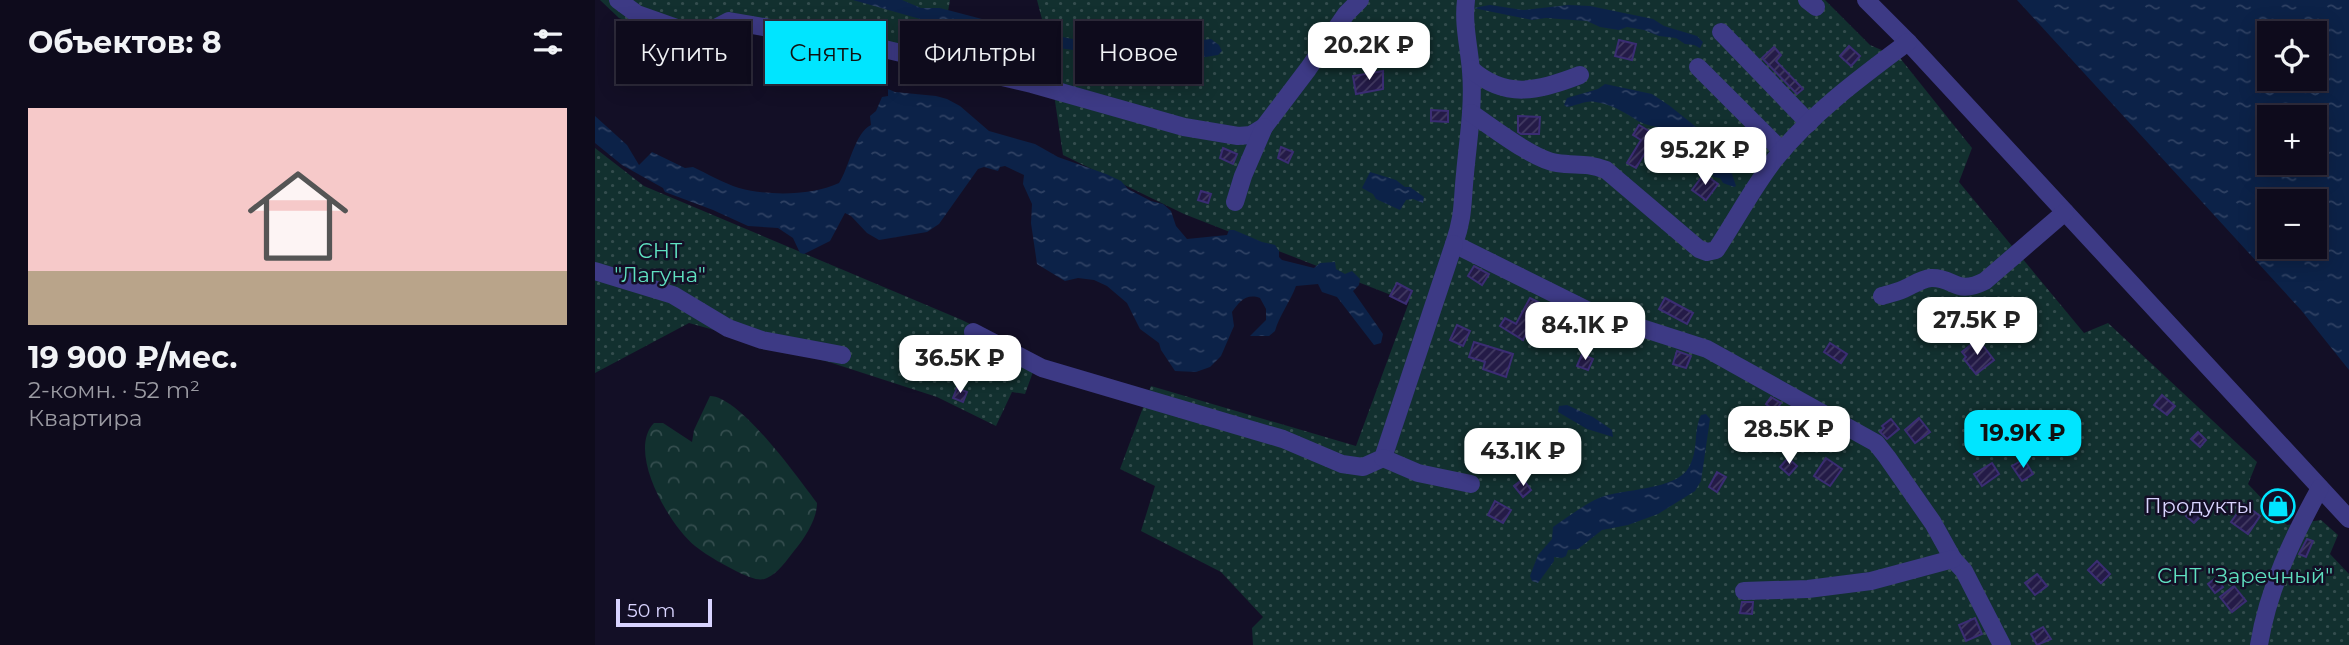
<!DOCTYPE html>
<html lang="ru">
<head>
<meta charset="utf-8">
<style>
  :root { --surface:#0e0b1c; --page:#171425; --text:#f1f3f6; --muted:#9b9ba3; --line:#2e2b3b; --accent:#00e5ff }
  body { margin:0; font-family:Montserrat,sans-serif; background:var(--page); color:var(--text); height:100vh; display:flex; flex-direction:column; font-size:26px; white-space:nowrap }
  * { box-sizing:border-box; margin:0 }
  p { font-size:23px; color:var(--muted) }
  .icon { flex:none; width:38px; height:38px; fill:none; stroke:currentColor; stroke-width:2; stroke-linecap:round; stroke-linejoin:round }
  .map { position:relative; flex:1; overflow:hidden }
  .panel { display:flex; flex-direction:column; background:var(--surface); width:595px }
  .panel>* { flex:none }
  .top-card { position:absolute; left:21px; top:21px; width:665px; height:63px; display:flex; gap:14px }
  .controls { position:absolute; left:1662px; top:21px; display:grid; gap:14px }
  .controls a { display:grid; place-items:center; width:70px; height:70px; border-radius:0px; background:var(--surface); box-shadow:0 4px 18px #0003,0 0 0 2px var(--line); font-size:35px }
  .scale { position:absolute; left:21px; bottom:18px; width:96px; box-sizing:border-box; padding-left:7px; border:4px solid #d9d4ff; border-top:0; font-size:19px; line-height:24px; white-space:nowrap; color:#d9d4ff; -webkit-text-stroke:5px #130f26; paint-order:stroke }
  .price { position:absolute; translate:-50% -60px; padding:0 16px; border-radius:14px; background:#fff; color:#222; font-size:23px; line-height:46px; filter:drop-shadow(0 2px 4px #0008) }
  .price::after { content:''; position:absolute; left:50%; top:42px; width:21px; height:16px; margin-left:-10px; background:inherit; clip-path:polygon(0 0,100% 0,50% 100%) }
  .price.current { background:var(--accent); color:#111 }
  ul { padding:0; list-style:none }
  li { display:grid; align-content:center; gap:14px; height:371px; padding:0 28px }
  li+li { border-top:2px solid var(--line) }
  li span { display:grid; place-items:center; height:217px; border-radius:0px; color:#555 }
  li>.icon { margin-inline-start:auto }
  span .icon { width:126px; height:126px; fill:#fffc; stroke-width:1 }
  li b { font-size:30px }
  h2 { display:flex; justify-content:space-between; align-items:center; height:84px; padding:0 28px; font-size:30px }
  .pill { padding:0 24px; border-radius:0px; background:var(--surface); box-shadow:0 4px 18px #0003,0 0 0 2px var(--line); font-size:24px; line-height:63px }
  .pill.current { background:var(--accent); color:#111 }
  main { display:flex; flex:1; min-height:0 }
  .map>svg:first-child { display:block }
  .grass { fill:url(#grass-dots) }
  .forest { fill:url(#forest-crowns) }
  .water { fill:url(#water-ripples); fill-rule:evenodd }
  .building { fill:url(#building-hatch); stroke:#3b2d73; stroke-width:2 }
  .lines { fill:none; stroke-linecap:round; stroke-linejoin:round }
  .minor { stroke:#3d3a85; stroke-width:18 }
  .labels { text-anchor:middle; stroke-width:5; stroke-linejoin:round; paint-order:stroke }
  .park-label { font-size:21px; fill:#5fe0c0; stroke:#130f26 }
  .poi-label { font-size:21px; fill:#d9d4ff; stroke:#130f26; text-anchor:end }
</style>
</head>
<body>
<main>
<section class="panel">
<h2>Объектов: 8<svg class="icon" aria-label="filters" viewBox="0 0 24 24"><path d="M4 7h16M4 17h16"/><circle cx="9" cy="7" r="2"/><circle cx="15" cy="17" r="2"/></svg></h2>
<ul>
<li><span style="background:linear-gradient(#f6c9c9 75%,#b9a48a 0)"><svg class="icon" aria-label="home" viewBox="0 0 24 24"><path d="M3 11l9-7 9 7M6 9v11h12V9"/></svg></span><div><b>19 900 ₽/мес.</b><p>2-комн. · 52 m²</p><p>Квартира</p></div></li>
</ul>
</section>
<div class="map">
<svg width="1754" height="645" viewBox="0 0 1754 645">
  <defs>
    <pattern id="grass-dots" width="8" height="8" patternUnits="userSpaceOnUse" patternTransform="scale(1.75)"><rect width="8" height="8" fill="#12302f"/><path d="M2 2h.1M6 6h.1" fill="none" stroke="#344d4e" stroke-width="1.8" stroke-linecap="round"/></pattern>
    <pattern id="forest-crowns" width="20" height="18" patternUnits="userSpaceOnUse" patternTransform="scale(1.75)"><rect width="20" height="18" fill="#12302f"/><path d="M2 6a3 3 0 1 1 6 0M12 15a3 3 0 1 1 6 0" fill="none" stroke="#344d4e"/></pattern>
    <pattern id="water-ripples" width="26" height="14" patternUnits="userSpaceOnUse" patternTransform="scale(1.75)"><rect width="26" height="14" fill="#0c2248"/><path d="M2 4q2-2 4 0t4 0M15 11q2-2 4 0t4 0" fill="none" stroke="#2f4163"/></pattern>
    <pattern id="building-hatch" width="6" height="6" patternUnits="userSpaceOnUse" patternTransform="scale(1.75)"><rect width="6" height="6" fill="#241b47"/><path d="M-1 1l2-2M0 6l6-6M5 7l2-2" fill="none" stroke="#433b63"/></pattern>
  </defs>
  <rect width="100%" height="100%" fill="#130f26"/>
  <g class="grass">
    <path d="M5 0H355L343 68 136 27 109 49 24 18Z"/>
    <path d="M442 0H1230L1275 45 1305 58 1377 148 1364 182 1489 333 1513 323 1662 462 1653 484 1692 525 1726 520 1743 535 1735 554 1754 574V645H658L657 628 668 617 626 572 546 531 560 486 525 469 556 386 761 446 814 302 589 214 468 155 449 27Z"/>
    <path d="M0 148 49 186 367 320 443 358 430 394 417 392 401 426 342 397 237 363 94 323 0 373Z"/>
  </g>
  <path class="forest" d="M115 396C145 396 204 479 222 503 222 520 209 539 199 551 192 560 183 573 172 578 164 582 155 577 147 574 131 566 114 557 100 546 75 526 31 452 59 423H68L97 442 99 430Z"/>
  <g class="water">
    <path d="M258 0H307L326 8H345L429 30 489 41 532 43 561 49 588 47 607 40 616 39 624 45 627 51 623 55 586 61 537 58 396 39Z"/>
    <path d="M1422 0H1754V370L1706 310ZM1675 33H1720V79H1675ZM1675 117H1720V163H1675ZM1675 201H1720V247H1675Z"/>
    <path d="M895 5 928 10 973 5 995 6 1058 19 1069 26 1102 36 1108 42 1105 48 1099 45 1090 44 1081 38 1064 36 1049 30 1032 27 1024 30 1005 27 992 21 951 18 937 20 878 8Z"/>
    <path d="M1010 84 1057 94 1075 106 1116 139 1120 157 1137 174 1141 186 1139 187 1128 183 1125 178 1119 177C1111 161 1099 166 1091 150L1085 148C1071 119 1059 132 1040 119 1027 111 1016 104 1000 102 991 100 981 106 972 107L969 105 972 98 1003 89Z"/>
    <path d="M293 89 300 92 341 96 352 99 365 106 394 131 440 144 463 157 511 174 526 181 533 189 556 201 568 204 576 211 581 226 592 239 632 235 634 230H639L667 242 680 245 684 251V257L687 260 719 268 725 263 740 262 741 269 750 274 757 271 765 279 764 285 758 291 788 334 786 343 779 345 742 297 727 292 723 284 701 286C695 302 684 316 680 331L674 336H655L671 320V309L665 298C651 293 644 302 637 312L639 326 626 356 615 367 601 372 580 371 566 350 564 343 545 329 532 303 512 286 499 280 483 278 470 281 442 264 436 223 437 204 428 184 429 175 410 166 405 167 403 171 389 167 383 169 344 224 332 232 284 240 272 233 256 216 250 213 235 241 209 254 205 253 198 238 183 228 153 226 118 210 70 192 68 188 27 165 0 143V116L32 145 44 165 57 152 90 168 98 167C113 174 128 183 144 188 173 196 216 196 244 183 254 168 260 132 276 125L275 116 281 111 287 97 293 96Z"/>
    <path d="M775 172 801 180 810 187H815L829 197 828 203 818 199 811 200 805 210 781 199 778 194 767 188Z"/>
    <path d="M972 405 998 417 1017 430 1018 437 992 429 963 412 964 406Z"/>
    <path d="M1111 414 1115 419 1106 481 1100 491 1063 514 1033 525 1007 530 983 549 973 550 971 556 967 558 959 557V561L943 583 937 581 935 576 943 555 957 539 958 527C973 517 988 505 1004 498 1028 488 1081 491 1094 467 1104 450 1098 431 1106 415Z"/>
  </g>
  <g class="building">
    <path d="M564 32 576 35 574 45 562 42Z"/>
    <path d="M1024 40 1041 44 1037 60 1020 56Z"/>
    <path d="M1254 46 1265 56 1256 66 1245 56Z"/>
    <path d="M1179 47 1186 55 1181 61 1208 89 1202 94 1167 58Z"/>
    <path d="M788 71V89L761 94 758 76Z"/>
    <path d="M836 110 853 111V122L836 121Z"/>
    <path d="M923 116 945 117 944 134H926L923 132Z"/>
    <path d="M1044 125 1079 146 1075 153 1056 143 1041 168 1032 163 1046 140 1038 135Z"/>
    <path d="M686 147 698 152 693 163 683 158Z"/>
    <path d="M628 148 642 154 638 164 625 158Z"/>
    <path d="M1109 174 1123 184 1111 200 1097 190Z"/>
    <path d="M606 191 616 194 613 203 603 200Z"/>
    <path d="M879 266 894 274 887 285 873 276Z"/>
    <path d="M802 283 817 291 811 304 795 296Z"/>
    <path d="M935 298 947 304 928 340 905 326 910 318 921 324Z"/>
    <path d="M1070 298 1098 313 1092 324 1064 309Z"/>
    <path d="M862 325 875 331 868 346 855 340Z"/>
    <path d="M1383 339 1399 360 1381 374 1369 359 1371 357 1367 352Z"/>
    <path d="M879 342 918 354 911 377 888 369 890 362 874 357Z"/>
    <path d="M1235 343 1252 354 1246 363 1229 352Z"/>
    <path d="M1082 351 1096 356 1091 368 1078 364Z"/>
    <path d="M987 354 998 359 993 370 982 366Z"/>
    <path d="M362 388 372 392 368 402 358 398Z"/>
    <path d="M1567 395 1580 406 1572 415 1559 405Z"/>
    <path d="M1176 397 1186 403 1180 411 1171 404Z"/>
    <path d="M1324 418 1335 432 1320 443 1310 430Z"/>
    <path d="M1296 419 1304 429 1292 439 1285 432 1289 428 1287 426Z"/>
    <path d="M1148 424 1161 433 1156 441 1143 432Z"/>
    <path d="M1603 432 1611 440 1605 447 1596 439Z"/>
    <path d="M1193 458 1202 466 1194 475 1185 467Z"/>
    <path d="M1231 458 1247 469 1235 486 1219 476Z"/>
    <path d="M1429 459 1438 474 1427 481 1417 466Z"/>
    <path d="M1397 463 1404 474 1387 486 1379 474Z"/>
    <path d="M1122 472 1131 477 1122 492 1114 487Z"/>
    <path d="M928 479 936 490 928 497 919 486Z"/>
    <path d="M900 501 916 510 908 523 893 515Z"/>
    <path d="M1649 504 1665 516 1653 534 1636 522Z"/>
    <path d="M1602 506 1609 513 1599 523 1591 516Z"/>
    <path d="M1712 539 1718 541 1711 557 1704 554Z"/>
    <path d="M1502 561 1515 574 1506 583 1493 570Z"/>
    <path d="M1442 574 1452 586 1440 595 1430 583Z"/>
    <path d="M1621 578 1628 587 1620 593 1613 584Z"/>
    <path d="M1639 586 1651 601 1637 612 1625 597Z"/>
    <path d="M1147 602H1158L1157 614 1145 613Z"/>
    <path d="M1380 618 1387 634 1371 641 1364 625Z"/>
    <path d="M1448 627 1456 639 1442 645 1436 634Z"/>
  </g>
  <g class="lines">
    <g class="minor">
      <path d="M23 0 42 14 93 32 109 34 134 21 268 44 437 84 589 127 643 136 656 135 669 127 713 69 751 14 765 0"/>
      <path d="M871 0C868 25 874 46 876 71 879 105 873 140 870 174 867 202 869 216 859 244L994 311 1112 349 1281 443 1292 457 1338 523 1358 559 1369 571 1407 645"/>
      <path d="M1212 0 1221 7"/>
      <path d="M1271 0 1313 42 1754 519"/>
      <path d="M1126 32 1214 123"/>
      <path d="M1103 67 1187 151"/>
      <path d="M876 69C911 100 944 91 985 75"/>
      <path d="M876 113C897 127 939 160 962 163 982 166 990 162 1011 170L1104 249 1112 252 1121 250C1141 220 1158 187 1180 159 1217 113 1266 77 1313 42"/>
      <path d="M640 202 648 176 669 127"/>
      <path d="M0 271 78 295 133 328 167 340 247 355"/>
      <path d="M1287 296C1294 294 1302 292 1309 289 1318 285 1326 279 1336 278 1360 277 1360 296 1390 281L1470 212"/>
      <path d="M378 332 447 368 688 439 747 464 768 467 788 458 859 244"/>
      <path d="M788 458 823 473 876 484"/>
      <path d="M1149 591 1213 589 1276 581 1358 559"/>
      <path d="M1664 645C1673 589 1698 537 1725 488"/>
    </g>
  </g>
  <defs>
    <symbol id="shop-ring" viewBox="-11 -11 22 22"><circle r="9.5" fill="#130f26" stroke="#00e5ff" stroke-width="1.5"/><path d="M-5-2.5h2.3a2.7 3.5 0 0 1 5.4 0H5L5.5 6h-11ZM-1.5-2.5h3a1.5 2.3 0 0 0-3 0Z" fill="#00e5ff"/></symbol>
  </defs>
  <g fill-rule="evenodd">
    <use href="#shop-ring" x="1664" y="487" width="38" height="38"/>
  </g>
  <g class="labels">
    <g class="park-label">
      <text x="65" y="258">СНТ<tspan x="65" dy="24">"Лагуна"</tspan></text>
      <text x="1650" y="583">СНТ "Заречный"</text>
    </g>
    <g class="poi-label">
      <text x="1658" y="513">Продукты</text>
    </g>
  </g>
</svg>
<div class="controls">
<a><svg class="icon" aria-label="locate" viewBox="0 0 24 24"><circle cx="12" cy="12" r="6"/><path d="M12 2v4M12 18v4M2 12h4M18 12h4"/></svg></a>
<a>+</a>
<a>−</a>
</div>
<div class="scale">50 m</div>
<b class="price" style="left:774px;top:82px">20.2K ₽</b>
<b class="price" style="left:1110px;top:187px">95.2K ₽</b>
<b class="price" style="left:1382px;top:357px">27.5K ₽</b>
<b class="price" style="left:990px;top:362px">84.1K ₽</b>
<b class="price" style="left:365px;top:395px">36.5K ₽</b>
<b class="price" style="left:1194px;top:466px">28.5K ₽</b>
<b class="price current" style="left:1428px;top:470px">19.9K ₽</b>
<b class="price" style="left:928px;top:488px">43.1K ₽</b>
<div class="top-card">
<a class="pill">Купить</a>
<a class="pill current">Снять</a>
<a class="pill">Фильтры</a>
<a class="pill">Новое</a>
</div>
</div>
</main>
</body>
</html>
